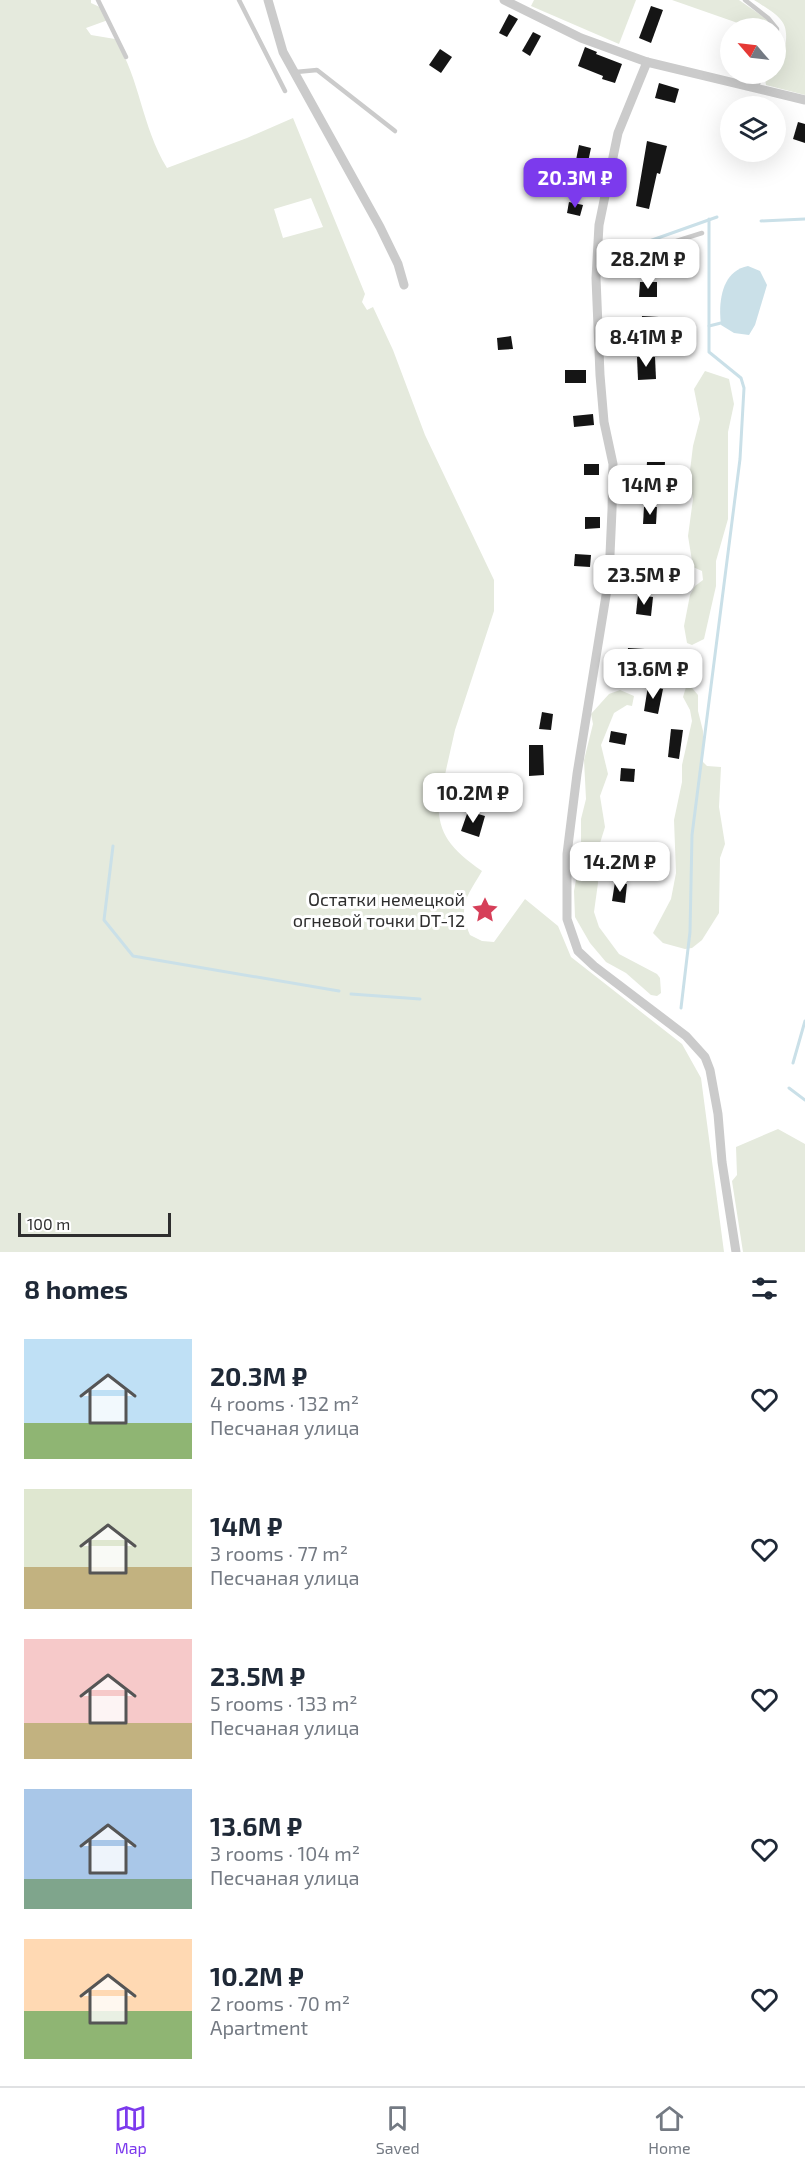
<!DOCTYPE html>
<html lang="en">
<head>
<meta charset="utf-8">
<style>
  :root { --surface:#fff; --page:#f6f6f7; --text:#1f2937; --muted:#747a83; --line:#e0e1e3; --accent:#7c3aed }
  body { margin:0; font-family:"Exo 2",sans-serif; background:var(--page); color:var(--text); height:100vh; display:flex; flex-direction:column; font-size:22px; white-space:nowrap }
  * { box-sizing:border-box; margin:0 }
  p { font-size:20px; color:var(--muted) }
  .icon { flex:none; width:33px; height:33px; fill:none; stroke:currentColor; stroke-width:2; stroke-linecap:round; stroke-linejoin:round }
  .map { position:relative; height:1252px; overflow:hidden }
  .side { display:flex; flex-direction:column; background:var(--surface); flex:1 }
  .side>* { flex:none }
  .needle { width:39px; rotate:298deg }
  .fabs { position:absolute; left:720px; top:18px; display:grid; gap:12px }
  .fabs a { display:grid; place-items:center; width:66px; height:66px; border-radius:50%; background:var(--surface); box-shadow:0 6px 24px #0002; font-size:30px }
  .scale { position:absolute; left:18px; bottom:15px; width:153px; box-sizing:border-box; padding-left:6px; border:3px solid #2e2e2e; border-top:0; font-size:16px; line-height:21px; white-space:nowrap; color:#2e2e2e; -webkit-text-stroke:4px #fff; paint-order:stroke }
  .price { position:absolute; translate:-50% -51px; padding:0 14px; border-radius:12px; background:#fff; color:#222; font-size:20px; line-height:39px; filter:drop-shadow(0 2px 3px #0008) }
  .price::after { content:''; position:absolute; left:50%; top:36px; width:18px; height:14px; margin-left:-9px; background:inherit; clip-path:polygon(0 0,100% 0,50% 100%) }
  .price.current { background:var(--accent); color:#fff }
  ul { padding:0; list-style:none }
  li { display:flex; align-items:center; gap:18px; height:150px; padding:0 24px }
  li span { display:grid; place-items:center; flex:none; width:168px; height:120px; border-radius:0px; color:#555 }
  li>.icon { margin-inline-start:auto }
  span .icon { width:72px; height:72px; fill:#fffc; stroke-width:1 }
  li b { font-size:26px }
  h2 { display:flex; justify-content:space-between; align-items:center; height:72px; padding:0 24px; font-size:26px }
  .dock { display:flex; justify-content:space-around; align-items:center; height:84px; border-top:2px solid var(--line); background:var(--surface); font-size:16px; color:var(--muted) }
  .dock a { display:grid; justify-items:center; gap:3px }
  .dock .current { color:var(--accent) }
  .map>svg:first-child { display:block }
  .green { fill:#e5eadd; fill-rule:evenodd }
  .water { fill:#cae0e8 }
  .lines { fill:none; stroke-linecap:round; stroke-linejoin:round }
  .stream { stroke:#cae0e8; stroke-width:3 }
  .building { fill:#151515 }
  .lane { stroke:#cbcbcb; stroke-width:4.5 }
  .street { stroke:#cbcbcb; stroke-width:9 }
  .labels { text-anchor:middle; stroke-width:6; stroke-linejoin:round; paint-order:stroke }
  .poi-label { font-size:18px; fill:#2e2e2e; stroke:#fff; text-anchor:end }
</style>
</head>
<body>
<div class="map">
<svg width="805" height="1252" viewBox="0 0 805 1252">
  <rect width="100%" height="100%" fill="#fff"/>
  <g class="green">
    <path d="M0 0H91V3L104 9 108 20 86 28 91 35 115 39C141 81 141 125 167 168L247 138 293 118 365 294 362 302 367 310 373 307 393 350 425 435 494 580V611L455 730 444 779 440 781C434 828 444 844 482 871 467 897 457 905 470 935L482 941 494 942 525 899 558 926 571 957 682 1044 701 1078 724 1252H0ZM311 198 323 227 283 238 274 209Z"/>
    <path d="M534 0H636L619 44 531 6Z"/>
    <path d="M672 0H739L771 22 773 28H752Z"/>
    <path d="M754 0H805V95L766 85 765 79 768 74H776V65L782 62C791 23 787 21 754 0Z"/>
    <path d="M705 371 729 379 734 404 728 432V519L716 561V586L704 639 692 645 687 643 684 626 690 595 695 586 703 580 702 571 693 567 688 536 693 499 689 479 693 446 700 419 694 389Z"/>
    <path d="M686 687 692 688 698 695V711L703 731V762L707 766 721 767 719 807 725 844 720 858 719 913 702 940 692 948 685 949 663 943 653 933 671 899 676 873 674 820 682 782V765L692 721 690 710 683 697Z"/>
    <path d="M620 690 634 696 632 706 627 705 614 713 601 745 608 774 600 796 605 827 596 856 598 883 594 912 599 927 619 954 657 974 660 978 661 993 657 996 651 995 626 973 606 962 590 943 575 917 574 891 576 880 574 865 581 844V819L586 799 584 760 593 724 591 714 609 694Z"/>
    <path d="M778 1129 805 1144V1252H743L732 1181 737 1175 736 1147Z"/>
  </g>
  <path class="water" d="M748 266 760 271 767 285 755 325 749 335 734 333 721 325C718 301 722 271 748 266Z"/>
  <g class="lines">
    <g class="stream">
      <path d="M761 221 805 219"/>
      <path d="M624 250 717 217"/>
      <path d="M709 326 721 323"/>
      <path d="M113 846 104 920 133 956 339 991"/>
      <path d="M351 994 420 999"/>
      <path d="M681 1008 690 932 692 835 740 459 744 388 741 378 709 352V219"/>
      <path d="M793 1063 805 1021"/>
      <path d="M789 1088 805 1100"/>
    </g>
  </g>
  <g class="building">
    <path d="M651 6 663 10 651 43 639 38Z"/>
    <path d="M509 14 518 19 507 37 499 33Z"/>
    <path d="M533 32 541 36 530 56 522 51Z"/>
    <path d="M585 47 597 52 596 54 622 64 615 83 602 79 603 76 578 66Z"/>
    <path d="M440 49 452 57 441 73 429 65Z"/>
    <path d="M659 83 679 89 675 103 655 98Z"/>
    <path d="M798 122 805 124V143L793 139Z"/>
    <path d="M647 141 667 146 660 174 657 173 649 209 636 206Z"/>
    <path d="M579 145 591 148 585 176 591 177 587 190 573 185 581 161 576 160Z"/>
    <path d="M569 202 583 205 580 216 567 213Z"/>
    <path d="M640 282H657V297H639Z"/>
    <path d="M642 316 659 317 658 340 641 339Z"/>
    <path d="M511 336 513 349 498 350 497 338Z"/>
    <path d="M637 357H655L656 379 638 380Z"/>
    <rect x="565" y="370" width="21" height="13"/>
    <path d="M593 414 594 425 574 427 573 416Z"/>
    <path d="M647 462H665L664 477H646Z"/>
    <rect x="584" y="464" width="15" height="11"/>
    <path d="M644 507H657L656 524H643Z"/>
    <path d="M585 517H600V528L585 529Z"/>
    <path d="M575 554 591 555 590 567 574 566Z"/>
    <path d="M645 555 660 558 657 570 643 568Z"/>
    <path d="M638 595 653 597 651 616 636 614Z"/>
    <path d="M628 648 645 649 643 664 626 662Z"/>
    <path d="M648 686 663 689 658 714 644 711Z"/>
    <path d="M542 712 553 714 551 730 539 729Z"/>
    <path d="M671 729 683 730 679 759 668 757Z"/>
    <path d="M611 731 627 734 625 745 609 742Z"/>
    <path d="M529 745H543L544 775 529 776Z"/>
    <path d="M621 768 635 769 634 782 620 781Z"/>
    <path d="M468 811 485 816 479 837 461 831Z"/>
    <path d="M615 882 627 884 625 903 612 901Z"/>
  </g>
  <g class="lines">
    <g class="lane">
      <path d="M98 0 126 57"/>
      <path d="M239 0 285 91"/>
      <path d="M745 0 768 18 777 29 776 39"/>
      <path d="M296 72 317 70 395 131"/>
      <path d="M757 87 761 74"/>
      <path d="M597 266 702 233"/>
    </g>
    <g class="street">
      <path d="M268 0 283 52 380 227 398 264 404 285"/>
      <path d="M504 0 581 38 647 62 805 100"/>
      <path d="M647 62 618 133 599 225 596 278 600 375 604 422 613 464 612 510 609 577 577 774 567 854V919L578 951 594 966 686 1036 705 1057 710 1070 718 1114 722 1162 736 1252"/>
    </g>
  </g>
  <defs>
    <symbol id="sight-bare" viewBox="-9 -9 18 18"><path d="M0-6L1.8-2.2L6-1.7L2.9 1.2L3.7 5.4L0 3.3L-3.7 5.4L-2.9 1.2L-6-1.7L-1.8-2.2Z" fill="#d63f59" stroke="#fff" stroke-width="2.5" paint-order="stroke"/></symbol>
  </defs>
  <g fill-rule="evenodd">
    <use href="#sight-bare" x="466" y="891" width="38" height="38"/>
  </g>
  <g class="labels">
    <g class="poi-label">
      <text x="465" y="906">Остатки немецкой<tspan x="465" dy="21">огневой точки DT-12</tspan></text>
    </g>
  </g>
</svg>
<div class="fabs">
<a><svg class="needle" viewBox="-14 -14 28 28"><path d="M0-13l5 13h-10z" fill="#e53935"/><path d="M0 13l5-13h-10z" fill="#747a83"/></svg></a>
<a><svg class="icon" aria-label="layers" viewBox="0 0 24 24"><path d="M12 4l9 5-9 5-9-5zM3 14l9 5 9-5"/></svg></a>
</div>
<div class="scale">100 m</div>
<b class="price current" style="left:575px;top:209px">20.3M ₽</b>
<b class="price" style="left:648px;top:290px">28.2M ₽</b>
<b class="price" style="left:646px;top:368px">8.41M ₽</b>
<b class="price" style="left:650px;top:516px">14M ₽</b>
<b class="price" style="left:644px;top:606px">23.5M ₽</b>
<b class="price" style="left:653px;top:700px">13.6M ₽</b>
<b class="price" style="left:473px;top:824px">10.2M ₽</b>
<b class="price" style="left:620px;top:893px">14.2M ₽</b>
</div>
<section class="side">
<h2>8 homes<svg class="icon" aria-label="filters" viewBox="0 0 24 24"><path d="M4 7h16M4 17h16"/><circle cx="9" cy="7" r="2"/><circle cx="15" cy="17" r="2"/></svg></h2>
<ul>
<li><span style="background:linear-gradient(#bfe0f5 70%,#8fb573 0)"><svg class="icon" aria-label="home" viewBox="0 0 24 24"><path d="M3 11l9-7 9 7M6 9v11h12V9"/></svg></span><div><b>20.3M ₽</b><p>4 rooms · 132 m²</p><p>Песчаная улица</p></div><svg class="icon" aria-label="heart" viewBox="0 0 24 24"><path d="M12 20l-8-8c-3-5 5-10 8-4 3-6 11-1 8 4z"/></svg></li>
<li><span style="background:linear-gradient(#dfe7d0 65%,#c2b280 0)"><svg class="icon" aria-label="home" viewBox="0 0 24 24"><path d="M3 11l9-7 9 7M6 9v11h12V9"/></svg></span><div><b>14M ₽</b><p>3 rooms · 77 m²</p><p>Песчаная улица</p></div><svg class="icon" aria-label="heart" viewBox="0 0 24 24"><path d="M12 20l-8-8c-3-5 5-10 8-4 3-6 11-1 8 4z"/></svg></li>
<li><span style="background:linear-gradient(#f6c9c9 70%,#c2b280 0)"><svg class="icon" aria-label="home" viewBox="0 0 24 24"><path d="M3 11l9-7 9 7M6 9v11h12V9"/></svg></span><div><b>23.5M ₽</b><p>5 rooms · 133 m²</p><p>Песчаная улица</p></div><svg class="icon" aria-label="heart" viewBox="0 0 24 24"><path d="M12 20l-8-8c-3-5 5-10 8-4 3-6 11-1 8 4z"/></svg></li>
<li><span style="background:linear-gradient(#a9c7e8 75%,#7fa58c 0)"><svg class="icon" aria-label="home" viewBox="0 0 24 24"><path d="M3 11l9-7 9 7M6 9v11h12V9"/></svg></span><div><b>13.6M ₽</b><p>3 rooms · 104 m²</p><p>Песчаная улица</p></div><svg class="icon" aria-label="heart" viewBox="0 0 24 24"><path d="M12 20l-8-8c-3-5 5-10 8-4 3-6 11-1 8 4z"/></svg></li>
<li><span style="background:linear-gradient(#ffd9b3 60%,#8fb573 0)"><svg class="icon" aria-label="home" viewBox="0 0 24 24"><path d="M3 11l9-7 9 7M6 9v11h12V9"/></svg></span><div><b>10.2M ₽</b><p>2 rooms · 70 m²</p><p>Apartment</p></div><svg class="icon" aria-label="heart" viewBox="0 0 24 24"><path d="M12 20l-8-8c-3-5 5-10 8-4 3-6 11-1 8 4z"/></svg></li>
</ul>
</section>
<nav class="dock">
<a class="current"><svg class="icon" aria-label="map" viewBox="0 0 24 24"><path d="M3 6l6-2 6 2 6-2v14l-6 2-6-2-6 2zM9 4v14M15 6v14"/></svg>Map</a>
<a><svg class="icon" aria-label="saved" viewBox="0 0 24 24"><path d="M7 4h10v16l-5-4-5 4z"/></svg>Saved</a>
<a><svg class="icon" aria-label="home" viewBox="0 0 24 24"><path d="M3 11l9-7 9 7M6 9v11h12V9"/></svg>Home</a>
</nav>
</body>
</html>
